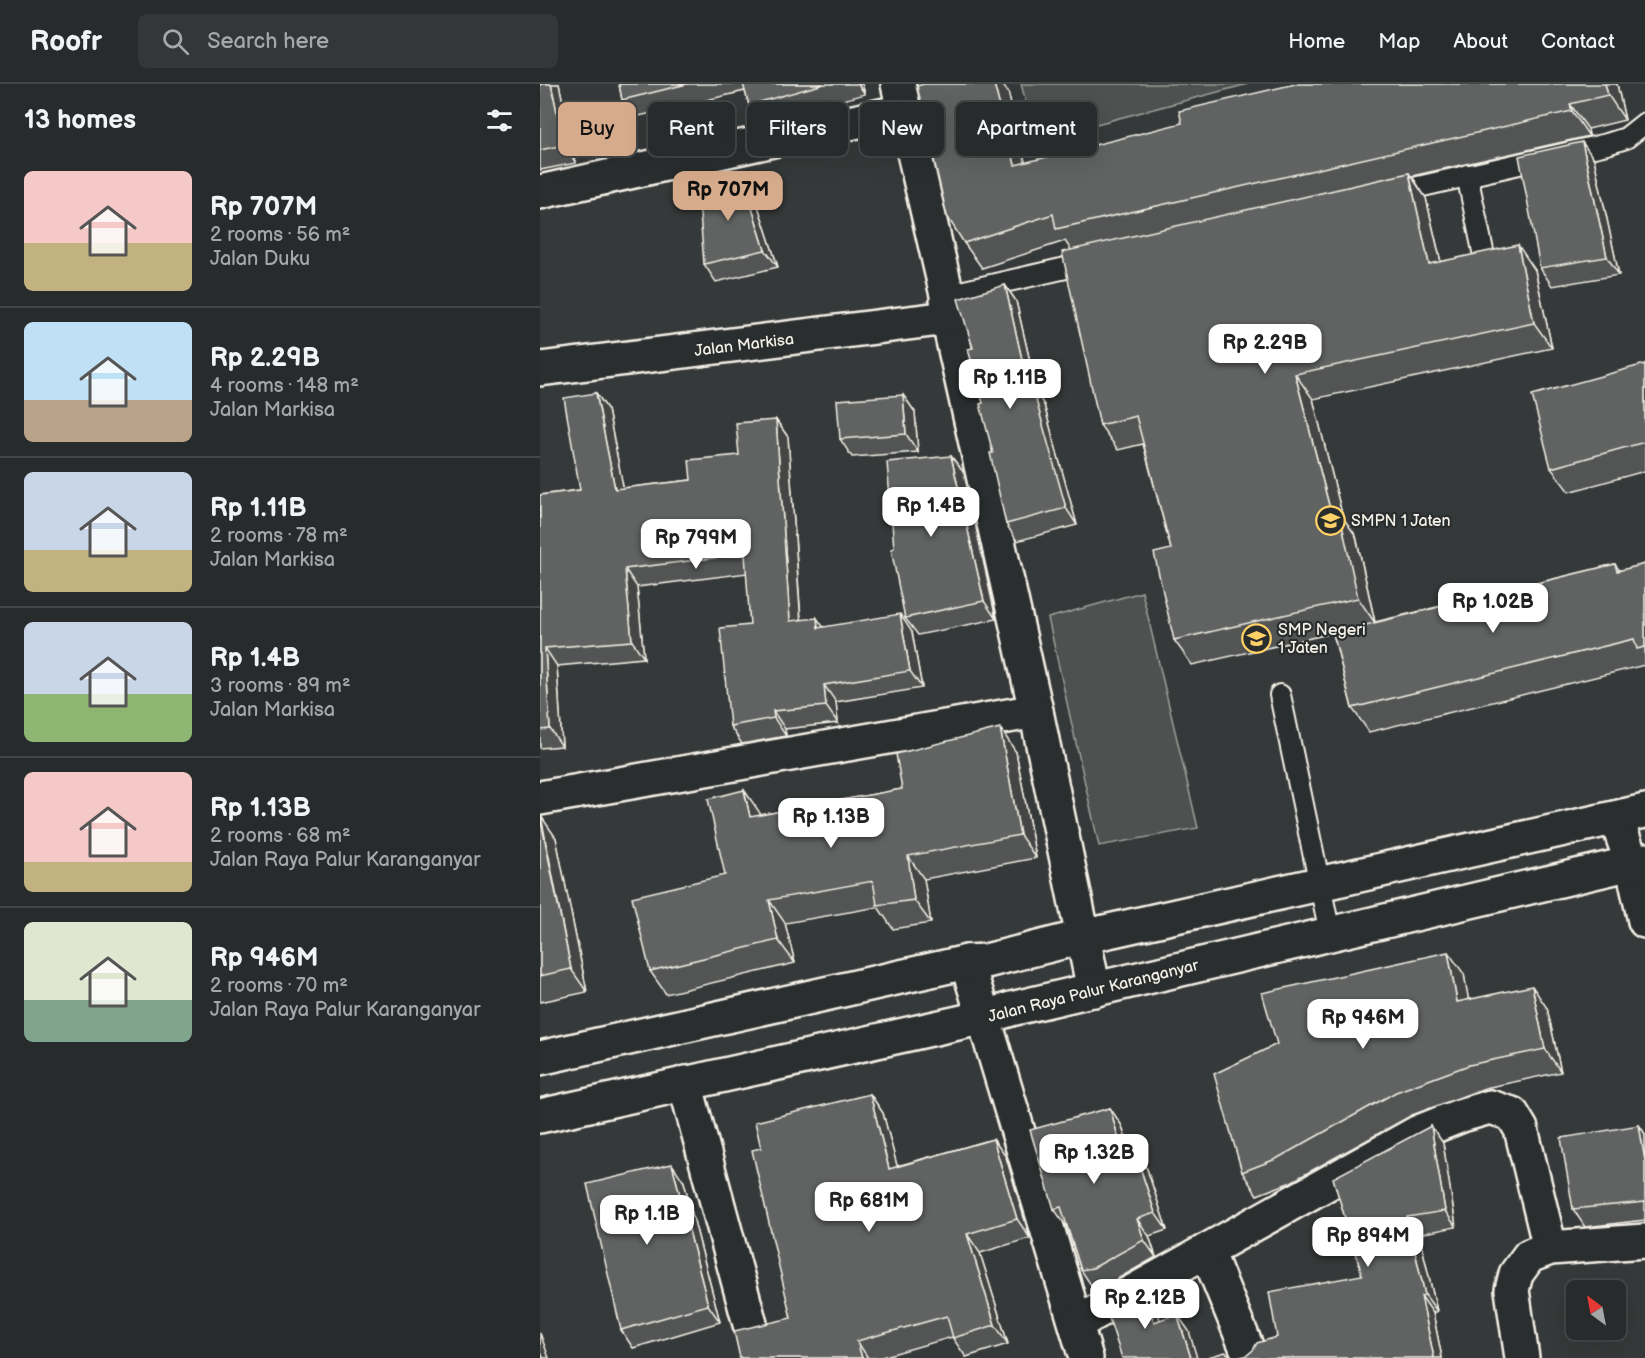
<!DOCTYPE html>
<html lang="en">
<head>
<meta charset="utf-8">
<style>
  :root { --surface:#282b2b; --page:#343737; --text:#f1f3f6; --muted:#a5a7a9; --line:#444747; --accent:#d6ab8b }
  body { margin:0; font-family:"Balsamiq Sans",sans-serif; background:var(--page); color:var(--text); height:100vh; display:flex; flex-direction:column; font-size:22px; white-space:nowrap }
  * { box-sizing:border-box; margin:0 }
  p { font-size:20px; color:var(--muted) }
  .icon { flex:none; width:33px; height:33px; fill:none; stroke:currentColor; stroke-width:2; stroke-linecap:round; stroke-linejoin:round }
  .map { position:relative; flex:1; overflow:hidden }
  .side { display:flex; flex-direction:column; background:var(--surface); width:540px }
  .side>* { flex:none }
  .banner { position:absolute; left:18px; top:18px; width:570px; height:54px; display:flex; gap:12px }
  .needle { width:39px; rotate:328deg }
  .buttons { position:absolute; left:1026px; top:1196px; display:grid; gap:12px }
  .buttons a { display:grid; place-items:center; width:60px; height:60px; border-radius:9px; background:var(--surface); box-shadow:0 6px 24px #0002,0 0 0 2px var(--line); font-size:30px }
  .price { position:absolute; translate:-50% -51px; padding:0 14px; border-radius:12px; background:#fff; color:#222; font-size:20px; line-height:39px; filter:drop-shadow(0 2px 3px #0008) }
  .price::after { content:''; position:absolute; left:50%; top:36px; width:18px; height:14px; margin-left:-9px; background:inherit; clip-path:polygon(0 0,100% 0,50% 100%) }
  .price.active { background:var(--accent); color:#111 }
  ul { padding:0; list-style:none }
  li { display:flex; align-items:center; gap:18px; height:150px; padding:0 24px }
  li+li { border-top:2px solid var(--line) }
  li span { display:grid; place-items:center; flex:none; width:168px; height:120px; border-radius:9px; color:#555 }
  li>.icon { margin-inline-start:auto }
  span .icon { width:72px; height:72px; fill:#fffc; stroke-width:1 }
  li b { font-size:26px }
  h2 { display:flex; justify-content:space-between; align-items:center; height:72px; padding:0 24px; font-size:26px }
  .tag { padding:0 21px; border-radius:9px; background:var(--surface); box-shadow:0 6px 24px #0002,0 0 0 2px var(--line); font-size:21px; line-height:54px }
  .tag.active { background:var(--accent); color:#111 }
  header { display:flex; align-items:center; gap:36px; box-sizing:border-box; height:84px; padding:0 30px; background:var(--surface); border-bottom:2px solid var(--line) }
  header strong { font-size:28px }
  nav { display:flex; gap:33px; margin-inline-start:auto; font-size:21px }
  .search { width:420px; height:54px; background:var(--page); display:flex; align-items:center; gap:15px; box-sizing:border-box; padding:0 21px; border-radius:9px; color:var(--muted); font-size:22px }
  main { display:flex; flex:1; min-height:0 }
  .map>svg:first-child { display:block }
  .garden { fill:#4e514f; stroke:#a1a19c; stroke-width:1.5 }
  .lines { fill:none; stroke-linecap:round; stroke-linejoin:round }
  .lane-casing { stroke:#f4f1e8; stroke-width:24 }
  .street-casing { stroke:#f4f1e8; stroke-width:38 }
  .primary-casing { stroke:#f4f1e8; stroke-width:38 }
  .lane { stroke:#2a2d2e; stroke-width:20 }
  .street { stroke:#2a2d2e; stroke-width:33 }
  .primary { stroke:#2a2d2e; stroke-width:33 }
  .wall { fill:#535554; stroke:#f4f1e8; stroke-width:1.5 }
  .shaded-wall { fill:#444545; stroke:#f4f1e8; stroke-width:1.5 }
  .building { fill:#616362; stroke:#f4f1e8; stroke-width:1.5 }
  .labels { text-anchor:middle; stroke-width:4.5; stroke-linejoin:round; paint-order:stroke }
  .street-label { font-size:16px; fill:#f4f1e8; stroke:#2a2d2e }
  .poi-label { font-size:16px; fill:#f4f1e8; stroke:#2a2d2e; text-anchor:start }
</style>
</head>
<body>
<header>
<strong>Roofr</strong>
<div class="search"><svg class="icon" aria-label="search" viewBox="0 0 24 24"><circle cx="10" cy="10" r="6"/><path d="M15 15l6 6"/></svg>Search here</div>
<nav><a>Home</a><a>Map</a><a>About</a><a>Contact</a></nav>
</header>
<main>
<section class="side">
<h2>13 homes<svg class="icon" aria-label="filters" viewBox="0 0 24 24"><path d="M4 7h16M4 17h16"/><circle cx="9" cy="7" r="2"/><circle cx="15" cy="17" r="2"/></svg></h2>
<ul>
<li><span style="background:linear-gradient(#f6c9c9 60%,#c2b280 0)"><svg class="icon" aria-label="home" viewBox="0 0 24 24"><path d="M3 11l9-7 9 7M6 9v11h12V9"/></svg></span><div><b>Rp 707M</b><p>2 rooms · 56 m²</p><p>Jalan Duku</p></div></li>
<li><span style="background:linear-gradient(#bfe0f5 65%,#b9a48a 0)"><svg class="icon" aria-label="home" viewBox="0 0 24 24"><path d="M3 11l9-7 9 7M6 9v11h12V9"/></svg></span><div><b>Rp 2.29B</b><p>4 rooms · 148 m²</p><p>Jalan Markisa</p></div></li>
<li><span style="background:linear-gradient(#c9d6e8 65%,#c2b280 0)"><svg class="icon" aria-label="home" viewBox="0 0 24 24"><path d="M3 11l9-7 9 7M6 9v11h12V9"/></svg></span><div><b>Rp 1.11B</b><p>2 rooms · 78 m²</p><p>Jalan Markisa</p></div></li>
<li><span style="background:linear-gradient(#c9d6e8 60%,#8fb573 0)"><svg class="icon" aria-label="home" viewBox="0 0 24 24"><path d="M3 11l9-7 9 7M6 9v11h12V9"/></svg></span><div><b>Rp 1.4B</b><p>3 rooms · 89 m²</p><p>Jalan Markisa</p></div></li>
<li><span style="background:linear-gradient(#f6c9c9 75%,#c2b280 0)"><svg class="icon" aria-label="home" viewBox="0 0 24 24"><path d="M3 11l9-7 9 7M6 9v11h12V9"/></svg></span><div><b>Rp 1.13B</b><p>2 rooms · 68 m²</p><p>Jalan Raya Palur Karanganyar</p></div></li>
<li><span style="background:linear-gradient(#dfe7d0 65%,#7fa58c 0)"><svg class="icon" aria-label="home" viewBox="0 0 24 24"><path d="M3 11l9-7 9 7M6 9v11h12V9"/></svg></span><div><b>Rp 946M</b><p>2 rooms · 70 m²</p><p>Jalan Raya Palur Karanganyar</p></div></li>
</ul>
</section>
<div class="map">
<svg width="1105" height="1274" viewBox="0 0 1105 1274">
  <rect width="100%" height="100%" fill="#363939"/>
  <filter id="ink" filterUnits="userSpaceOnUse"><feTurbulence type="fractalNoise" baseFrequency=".0167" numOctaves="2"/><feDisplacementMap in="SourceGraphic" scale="12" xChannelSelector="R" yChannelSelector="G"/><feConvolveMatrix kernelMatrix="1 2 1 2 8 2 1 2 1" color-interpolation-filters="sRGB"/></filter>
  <g filter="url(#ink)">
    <g class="garden">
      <path d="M481 0H708L496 56Z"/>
      <path d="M602 508 658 744 559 762 508 534Z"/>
    </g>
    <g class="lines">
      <defs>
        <g id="lane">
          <path d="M927 91 947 186"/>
          <path d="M852 109 1067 60 1086 54 1105 39"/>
          <path d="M407 211 552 178"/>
          <path d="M740 611 790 849"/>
        </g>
        <g id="street">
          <path d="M358 0 407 211 408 234 496 627 554 906"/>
          <path d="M0 108 363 27"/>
          <path d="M0 285 408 234"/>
          <path d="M0 714 496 627"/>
          <path d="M1076 734 1092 779 1105 837"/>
          <path d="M427 878 546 1274"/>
          <path d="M145 999 210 1240"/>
          <path d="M667 1167 710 1272"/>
          <path d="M537 1239 879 1048 922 1031 950 1023 972 1030 981 1045 1010 1164"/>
          <path d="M982 1274 972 1206 976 1190 989 1172 1010 1164 1105 1157"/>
        </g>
        <g id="primary">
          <path d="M0 974 427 878 446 877 542 853 1105 727"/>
          <path d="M0 1032 445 933 471 925 1105 776"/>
        </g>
      </defs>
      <use href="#lane" class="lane-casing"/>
      <use href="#street" class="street-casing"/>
      <use href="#primary" class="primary-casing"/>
      <use href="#lane" class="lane"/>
      <use href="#street" class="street"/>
      <use href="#primary" class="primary"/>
    </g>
    <g class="wall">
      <path d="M0 0H19L36 79 0 86Z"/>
      <path d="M79 0H322L325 10 221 38 209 21 205 7 95 33 82 16Z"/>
      <path d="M1077 0 1085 36 1048 45 1049 52 872 92 886 114 901 178 995 186 1012 264 773 315 803 434 816 452 835 538 1075 480 1080 487 1105 480V581L829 648 812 624 793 549 652 581 634 556 631 465 603 360 578 366 560 341 531 166 525 157 442 184 424 159 468 8 485 79Z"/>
      <path d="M1054 75 1079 191 1012 202 1000 184Z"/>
      <path d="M215 113 238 183 176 198 164 180Z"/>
      <path d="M465 201 476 217 498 312 504 321 537 441 477 457 466 440 433 264Z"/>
      <path d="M1105 280V387L1029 408 1011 384Z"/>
      <path d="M56 309 68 326 83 404 151 396 199 371 236 336 248 353 261 535 284 543 372 548 382 604 296 618 298 639 245 645 246 652 202 660 190 642 210 541 207 489 97 503 104 574 17 582 22 662 0 664V411L40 406Z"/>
      <path d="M363 311 375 328 378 368 312 373 300 355Z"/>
      <path d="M411 372 424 389 456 535 378 551 365 534 354 464Z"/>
      <path d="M476 668 496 774 384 795 391 839 353 845 338 823 245 839 255 879 126 910 110 887 185 791 204 706 220 731 362 705Z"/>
      <path d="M0 732 16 754 47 908 0 918Z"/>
      <path d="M924 890 928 915 1007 924 1021 988 945 1004 872 1031 751 1098 717 1111 702 1088Z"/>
      <path d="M330 1010 343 1029 357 1082 453 1055 466 1073 490 1154 440 1169 468 1260 426 1273 412 1253 338 1274H200L251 1234 221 1064Z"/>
      <path d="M570 1024 582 1042 590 1069 595 1068 607 1085 627 1146 609 1152 616 1173 565 1202 553 1204 541 1186 527 1143 514 1125Z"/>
      <path d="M1099 1041 1105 1050V1136L1045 1143 1033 1125Z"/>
      <path d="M891 1042 903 1059 916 1143 879 1150 897 1227 893 1229 902 1274H695L706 1272 737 1253 822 1191Z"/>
      <path d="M144 1098 180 1238 93 1264 81 1246Z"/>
    </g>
    <g class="shaded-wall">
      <path d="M11 0H19L36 79 24 61Z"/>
      <path d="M318 0H322L325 10Z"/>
      <path d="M454 0H462L468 8 492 106 475 81Z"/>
      <path d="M1065 0H1077L1085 36 1068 11Z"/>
      <path d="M1030 20 1048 45 1049 52 1032 27Z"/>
      <path d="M1042 58 1054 75 1079 191 1067 173Z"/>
      <path d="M869 89 886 114 907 205 889 180Z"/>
      <path d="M203 95 215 113 238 183 225 166Z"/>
      <path d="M978 161 995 186 1012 264 994 239Z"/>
      <path d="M465 201 476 217 498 312 504 321 537 441 526 424 489 306Z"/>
      <path d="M755 290 773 315 803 434 816 452 835 539 818 514 791 429Z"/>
      <path d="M56 309 68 326 87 422 75 405Z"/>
      <path d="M363 311 375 328 378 368 366 350Z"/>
      <path d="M236 336 248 353 262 554 250 537Z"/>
      <path d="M411 372 424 389 456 535 444 517Z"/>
      <path d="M85 485 97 503 104 574 92 557Z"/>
      <path d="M360 530 372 548 382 604 370 587Z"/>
      <path d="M277 534 289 551 278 544Z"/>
      <path d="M5 564 17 582 22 662 10 645Z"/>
      <path d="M284 601 296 618 298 639 286 622Z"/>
      <path d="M233 627 245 645 246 652 234 634Z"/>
      <path d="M460 644 476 668 496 774 480 751Z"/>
      <path d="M204 706 220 729 226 756 210 733Z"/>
      <path d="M1 732 16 754 47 908 31 885Z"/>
      <path d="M368 772 384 795 391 839 374 816Z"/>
      <path d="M229 816 245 839 255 879 238 856Z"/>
      <path d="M908 868 924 890 933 940 917 918Z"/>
      <path d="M992 902 1007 924 1021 988 1005 965Z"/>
      <path d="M330 1010 343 1029 363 1104 349 1085Z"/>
      <path d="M570 1024 582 1042 595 1089 583 1071Z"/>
      <path d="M1099 1041 1105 1050V1077Z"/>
      <path d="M891 1042 903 1059 916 1143 905 1127Z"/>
      <path d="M453 1055 466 1073 490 1154 477 1135Z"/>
      <path d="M595 1068 607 1085 627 1146 615 1129Z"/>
      <path d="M132 1080 144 1098 180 1238 168 1221Z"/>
      <path d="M867 1133 879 1150 897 1227 885 1211Z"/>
      <path d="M597 1135 609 1152 616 1173 604 1156Z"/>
      <path d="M427 1150 440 1169 468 1260 455 1241Z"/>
      <path d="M602 1201 614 1217 626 1254 614 1238Z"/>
      <path d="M881 1212 893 1229 902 1274H894Z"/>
      <path d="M637 1230 649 1247 657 1274H651Z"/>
      <path d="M0 1249 9 1274H3L0 1266Z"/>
      <path d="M317 1257 328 1274H322Z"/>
    </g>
    <g class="building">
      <path d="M0 0H11L24 61 0 66Z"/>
      <path d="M79 0H147L82 16Z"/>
      <path d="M203 0H284L209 21Z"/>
      <path d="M384 0H454L475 81 642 39 639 27 755 0H1065L1068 11 1030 20 1032 27 516 145 513 130 424 159 407 132 377 2Z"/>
      <path d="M1042 58 1067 173 1000 184 979 72Z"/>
      <path d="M869 89 889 180 978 161 994 239 755 290 791 429 799 427 818 514 634 556 614 469 631 465 596 332 560 341 522 168Z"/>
      <path d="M203 95 225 166 164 180 158 105Z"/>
      <path d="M465 201 489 306 493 305 526 424 466 440 450 369H453L440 320 443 319 428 265 433 264 418 215Z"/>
      <path d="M1105 280V358L1011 384 992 311Z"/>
      <path d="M56 309 75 405 151 396 149 376 199 371 196 339 236 336 250 537 277 534 278 544 360 530 370 587 284 601 286 622 233 627 234 634 190 642 180 544 210 541 205 470 85 485 92 557 5 564 10 645 0 646V411L40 406 24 314Z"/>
      <path d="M363 311 366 350 300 355 297 316Z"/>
      <path d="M411 372 444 517 365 534 351 465 354 464 347 378Z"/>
      <path d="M1075 480 1077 487 1105 480V563L1097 565 1094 555 812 624 793 549Z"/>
      <path d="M460 644 480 751 368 772 374 816 337 821 333 797 229 816 238 856 110 887 92 813 185 791 168 715 204 706 210 733 362 705 356 670Z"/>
      <path d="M0 732 31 885 0 892Z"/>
      <path d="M908 868 917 918 992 902 1005 965 929 981 856 1008 736 1075 702 1088 674 990 737 960 722 909Z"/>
      <path d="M330 1010 349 1085 453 1055 477 1135 427 1150 455 1241 413 1254 407 1232 317 1257 322 1274H200L194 1247 251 1234 212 1066 221 1064 215 1038Z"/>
      <path d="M570 1024 583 1071 595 1068 615 1129 597 1135 604 1156 553 1184 541 1186 521 1123 514 1125 490 1046Z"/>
      <path d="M1099 1041 1105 1077V1118L1033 1125 1021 1054Z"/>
      <path d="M891 1042 905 1127 867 1133 885 1211 881 1212 894 1274H665L685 1268 695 1274 706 1272 713 1266 717 1259 737 1253 729 1208 822 1191 793 1094Z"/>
      <path d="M132 1080 168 1221 81 1246 47 1100Z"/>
      <path d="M602 1201 614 1238 637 1230 651 1274H582L565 1222Z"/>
      <path d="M0 1266 3 1274H0Z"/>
    </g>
  </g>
  <defs>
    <symbol id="school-ring" viewBox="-11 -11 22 22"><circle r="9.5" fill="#2a2d2e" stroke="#ffd166" stroke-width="1.5"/><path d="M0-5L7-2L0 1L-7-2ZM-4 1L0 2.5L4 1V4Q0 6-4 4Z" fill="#ffd166"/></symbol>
  </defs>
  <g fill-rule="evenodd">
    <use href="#school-ring" x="774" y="420" width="33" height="33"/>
    <use href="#school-ring" x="700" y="538" width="33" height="33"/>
  </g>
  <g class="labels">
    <g class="street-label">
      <text transform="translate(204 260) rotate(-7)" y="6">Jalan Markisa</text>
      <text transform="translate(553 906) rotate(-14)" y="6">Jalan Raya Palur Karanganyar</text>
    </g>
    <g class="poi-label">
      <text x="811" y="442">SMPN 1 Jaten</text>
      <text x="738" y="551">SMP Negeri<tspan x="738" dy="18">1 Jaten</tspan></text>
    </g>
  </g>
</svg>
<div class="buttons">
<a><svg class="needle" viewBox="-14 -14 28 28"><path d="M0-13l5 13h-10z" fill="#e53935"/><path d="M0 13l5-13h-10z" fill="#a5a7a9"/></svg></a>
</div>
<b class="price active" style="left:188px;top:138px">Rp 707M</b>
<b class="price" style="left:725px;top:291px">Rp 2.29B</b>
<b class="price" style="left:470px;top:326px">Rp 1.11B</b>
<b class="price" style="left:391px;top:454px">Rp 1.4B</b>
<b class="price" style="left:156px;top:486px">Rp 799M</b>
<b class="price" style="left:953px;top:550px">Rp 1.02B</b>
<b class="price" style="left:291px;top:765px">Rp 1.13B</b>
<b class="price" style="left:823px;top:966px">Rp 946M</b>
<b class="price" style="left:554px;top:1101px">Rp 1.32B</b>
<b class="price" style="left:329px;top:1149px">Rp 681M</b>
<b class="price" style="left:107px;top:1162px">Rp 1.1B</b>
<b class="price" style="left:828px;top:1184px">Rp 894M</b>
<b class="price" style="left:605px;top:1246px">Rp 2.12B</b>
<div class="banner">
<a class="tag active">Buy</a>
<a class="tag">Rent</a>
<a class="tag">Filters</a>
<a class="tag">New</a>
<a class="tag">Apartment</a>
</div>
</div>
</main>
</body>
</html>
